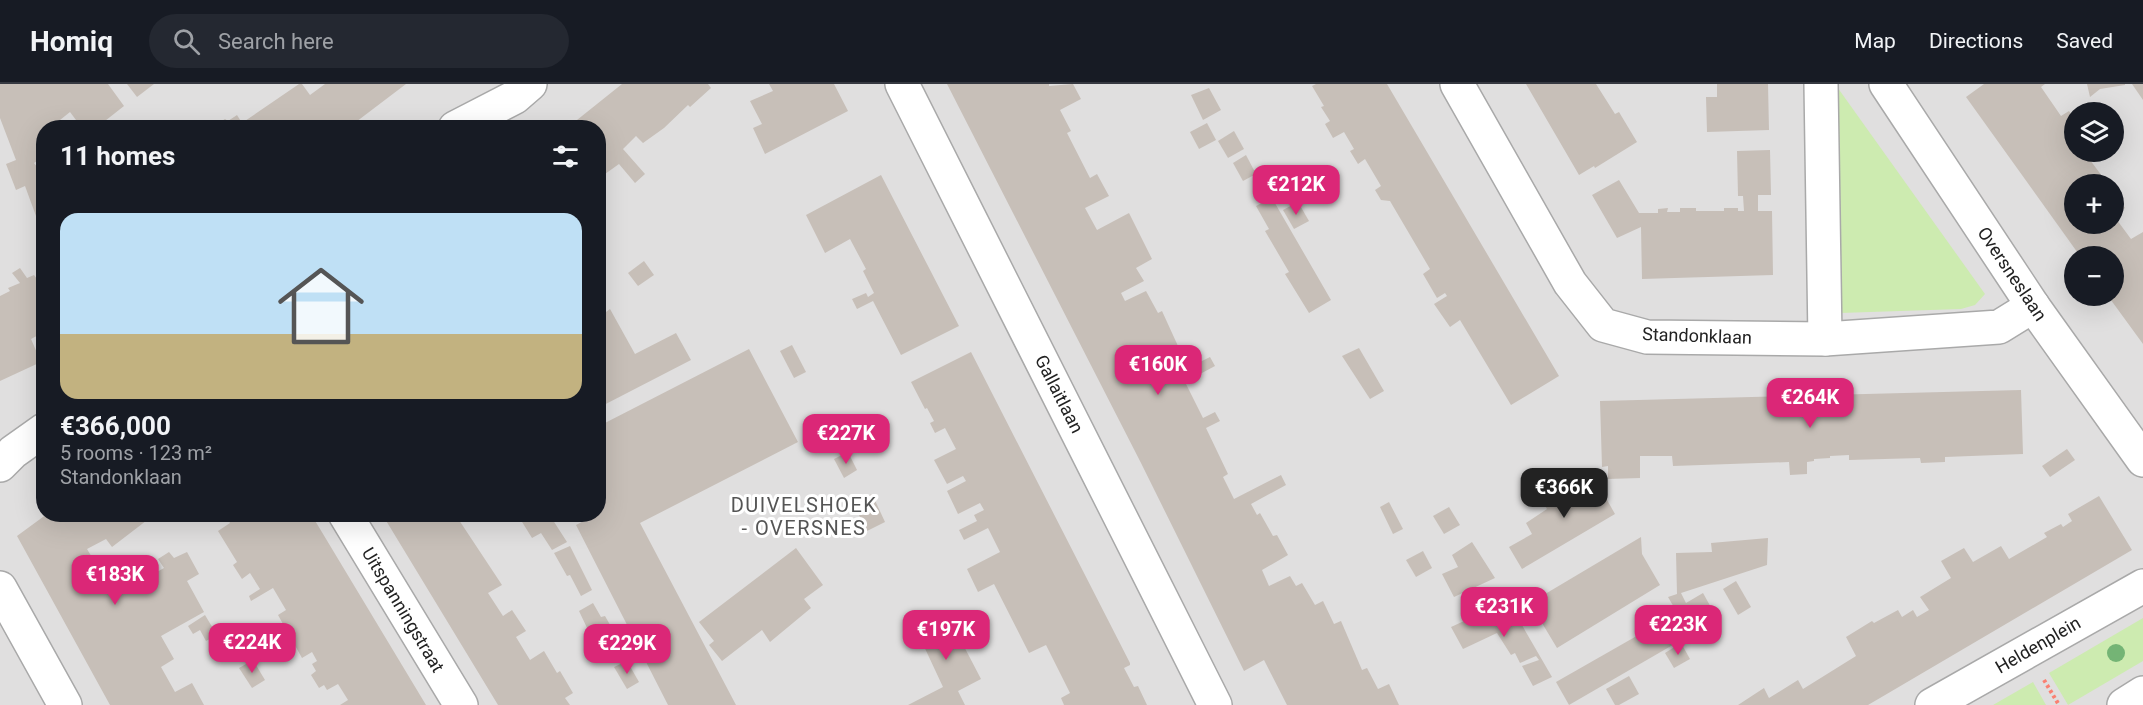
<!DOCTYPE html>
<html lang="en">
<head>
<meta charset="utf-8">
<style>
  :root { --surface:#171b24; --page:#242831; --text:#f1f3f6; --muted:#9ea1a6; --line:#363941; --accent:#db2777 }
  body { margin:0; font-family:Roboto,sans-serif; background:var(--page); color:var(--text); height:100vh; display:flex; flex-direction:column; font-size:22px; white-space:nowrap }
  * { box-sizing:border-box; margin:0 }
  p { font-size:20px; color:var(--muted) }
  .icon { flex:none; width:33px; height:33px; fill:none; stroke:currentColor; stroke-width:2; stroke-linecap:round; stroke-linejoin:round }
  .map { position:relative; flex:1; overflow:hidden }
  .side { position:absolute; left:36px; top:36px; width:570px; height:402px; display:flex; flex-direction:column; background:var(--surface); border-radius:24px; box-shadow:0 6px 24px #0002 }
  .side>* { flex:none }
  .tools { position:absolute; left:2064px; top:18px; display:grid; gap:12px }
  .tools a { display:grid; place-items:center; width:60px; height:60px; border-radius:50%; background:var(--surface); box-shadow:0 6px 24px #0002; font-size:30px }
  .price { position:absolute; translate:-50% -51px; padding:0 14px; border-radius:12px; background:var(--accent); color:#fff; font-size:20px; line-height:39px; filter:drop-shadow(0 2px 3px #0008) }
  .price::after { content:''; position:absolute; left:50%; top:36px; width:18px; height:14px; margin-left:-9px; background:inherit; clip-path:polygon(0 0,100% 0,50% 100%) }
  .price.on { background:#222; color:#fff }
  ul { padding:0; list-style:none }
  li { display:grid; align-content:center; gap:12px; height:318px; padding:0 24px }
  li span { display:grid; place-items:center; height:186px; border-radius:18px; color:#555 }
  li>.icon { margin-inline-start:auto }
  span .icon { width:108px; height:108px; fill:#fffc; stroke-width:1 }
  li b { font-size:26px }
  h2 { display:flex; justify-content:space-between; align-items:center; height:72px; padding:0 24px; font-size:26px }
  header { display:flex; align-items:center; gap:36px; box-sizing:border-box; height:84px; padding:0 30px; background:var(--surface); border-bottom:2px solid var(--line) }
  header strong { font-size:28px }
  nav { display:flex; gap:33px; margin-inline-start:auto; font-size:21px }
  .search { width:420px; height:54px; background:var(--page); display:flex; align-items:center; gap:15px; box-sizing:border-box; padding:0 21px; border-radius:33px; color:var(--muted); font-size:22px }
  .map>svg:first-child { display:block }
  .residential { fill:#e0dfdf; fill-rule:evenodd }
  .grass { fill:#cdebb0 }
  .building { fill:#c7bfb8 }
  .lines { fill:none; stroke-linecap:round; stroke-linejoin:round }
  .minor-casing { stroke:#a9a9a9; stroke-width:36 }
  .path { stroke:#fa8072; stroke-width:4; stroke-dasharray:3 3; stroke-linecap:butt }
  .minor { stroke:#fff; stroke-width:33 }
  .tree { fill:#74b475 }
  .labels { text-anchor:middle; stroke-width:6; stroke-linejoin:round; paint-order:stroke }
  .street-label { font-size:18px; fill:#222; stroke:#fff }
  .neighbourhood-label { font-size:20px; letter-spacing:1.5px; fill:#555; stroke:#fff }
</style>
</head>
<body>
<header>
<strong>Homiq</strong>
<div class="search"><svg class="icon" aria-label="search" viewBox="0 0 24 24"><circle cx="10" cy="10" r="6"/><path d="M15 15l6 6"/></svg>Search here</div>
<nav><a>Map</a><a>Directions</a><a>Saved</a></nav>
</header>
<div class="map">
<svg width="2143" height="621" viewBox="0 0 2143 621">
  <rect width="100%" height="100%" fill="#f2efe9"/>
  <path class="residential" d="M0 0H2143V621H0ZM2074 28H2114V68H2074ZM44 44H598V430H44ZM2074 100H2114V140H2074ZM2074 172H2114V212H2074Z"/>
  <g class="grass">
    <path d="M1835 0 1985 210 1975 221 1961 225 1840 229Z"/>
    <path d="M2143 534V577L2068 621 2049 589Z"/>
    <path d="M2033 598 2046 621H1993Z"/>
  </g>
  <g class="building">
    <path d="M0 0H108L124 22 96 44H82L70 28 50 44H44V72L34 79 44 92V126L36 132 25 102 16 106 6 80 16 76 0 34Z"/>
    <path d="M127 0H154L137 13Z"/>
    <path d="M299 0H302L310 11 325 0H406L348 44H211L225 35 228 37 237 31 242 39Z"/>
    <path d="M622 0H708L711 4 690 23 688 21 664 44 643 59 636 52 623 65 645 90 635 99 619 80 598 95V44H567Z"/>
    <path d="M769 0H834L848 27 765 70 753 44 762 40 750 17 773 7Z"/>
    <path d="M947 0H1049V2L1073 0 1081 15 1060 26 1071 47 1067 49 1090 94 1097 90 1109 112 1085 124 1097 146 1129 129 1152 175 1136 184 1144 197 1121 209 1125 217 1146 207 1158 229 1162 227 1188 284 1210 273 1215 282 1185 298 1203 334 1215 328 1220 337 1206 344 1228 390 1223 393 1234 415 1281 391 1286 401 1251 420 1257 431 1260 429 1273 452 1277 451 1288 471 1262 486 1269 502 1290 492 1296 502 1302 499 1315 521 1323 517 1334 540 1341 537 1362 586 1367 584 1378 605 1389 600 1399 621H1287L1264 576 1244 587 1141 379Z"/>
    <path d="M1316 0H1387L1559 292 1511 321 1460 236 1450 243 1434 220 1447 212 1445 209 1437 214 1423 190 1430 185 1390 117 1381 116 1375 106 1381 102 1365 75 1358 80 1350 67 1354 65 1344 48 1333 54 1325 40 1330 37 1321 23 1324 22 1312 2Z"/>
    <path d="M1526 0H1596L1615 30 1619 28 1637 58 1595 84 1594 82 1579 91Z"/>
    <path d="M1717 0H1768L1769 46 1707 48 1706 13H1717Z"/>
    <path d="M1984 0H2045L2041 3 2061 32 2069 27 2074 34V68H2084L2108 100H2074V140H2114V108L2125 124 2114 132 2131 155 2143 148V260L2108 212H2114V172H2080L1966 13Z"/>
    <path d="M2087 0H2125V1L2100 5 2090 13Z"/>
    <path d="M2132 0H2143V16Z"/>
    <path d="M1209 4 1221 26 1203 36 1191 11Z"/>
    <path d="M1207 39 1216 56 1199 65 1190 48Z"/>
    <path d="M1234 47 1244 65 1228 74 1218 57Z"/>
    <path d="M1770 66 1771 111H1758V127H1772L1773 191 1642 195 1641 143 1617 154 1592 111 1619 96 1639 129H1658V125L1668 124 1667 128H1680V124H1696V127H1724V124H1738V127H1744L1743 112H1738L1737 67Z"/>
    <path d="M1246 71 1256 90 1243 97 1233 79Z"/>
    <path d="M881 91 959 242 901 271 873 217 857 225 852 215 866 209 868 213 874 209 863 187 866 185 850 155 825 169 806 131Z"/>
    <path d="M1272 114 1331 216 1309 229 1285 190 1289 188 1265 147 1269 145 1256 122Z"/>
    <path d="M1298 118 1309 137 1294 145 1283 126Z"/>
    <path d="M644 177 654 191 638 202 628 189Z"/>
    <path d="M20 184 27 194 34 191 42 202 44 201V248L31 255 41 278 0 297V212L10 207 8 204 20 199 12 189Z"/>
    <path d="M610 225 635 270 676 249 691 276 598 324V234Z"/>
    <path d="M792 261 806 288 794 294 780 267Z"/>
    <path d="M1359 264 1384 307 1370 315 1342 272Z"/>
    <path d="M749 265 798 358 640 439 736 621H668L576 441 601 428 598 424V332L603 340Z"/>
    <path d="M971 268 1130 579V581L1124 584 1134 603 1138 602 1147 621H1064L1061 614 1070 609 1046 561 1029 569 994 500 978 508 967 485 1000 468 988 444 964 456 959 446 977 437 974 431 984 426 980 419 958 430 947 407 966 397 963 392 947 400 934 376 956 365 945 344 935 349 930 339 934 337 927 324 925 325 911 298Z"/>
    <path d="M2021 306 2023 370 1945 373V378L1921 379 1920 374 1849 376V371L1830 372V374L1814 375V377L1807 378V390L1790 391 1789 378 1673 382 1672 372H1640V394L1608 395V382L1602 383 1600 317Z"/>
    <path d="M2067 365 2075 376 2050 393 2042 382Z"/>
    <path d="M848 368 857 386 844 394 834 375Z"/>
    <path d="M1590 386 1615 430 1522 485 1509 463 1532 450 1526 439 1547 425 1541 415Z"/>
    <path d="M872 410 885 438 867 447 853 419Z"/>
    <path d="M2099 412 2132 466 1880 614 1868 621H1738L1764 604 1769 614 1798 596 1803 605 1856 572 1846 553 1872 537 1874 539 1898 526 1902 533 1913 526 1917 533 1929 526 1920 513 1951 494 1941 477 1964 464 1973 478 2001 462 2009 475 2047 453 2044 449 2061 440 2063 443 2072 437 2068 430Z"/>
    <path d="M1389 418 1403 445 1393 450 1380 423Z"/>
    <path d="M1449 423 1460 441 1444 450 1433 432Z"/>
    <path d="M47 430H155L112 463 106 455 87 465 102 490 111 485 123 507 164 484 158 475 169 468 174 474 187 468 199 490 187 497 204 528 161 552 174 575 161 583 175 608 192 599 204 621H110L17 452Z"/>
    <path d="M225 430H311L426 621H340L348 616 338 600 327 606 324 601 319 604 311 591 316 587 312 580 317 577 312 568 302 574 278 531 286 526 273 504 251 517 249 512 260 505 250 489 242 495 233 481 237 478 218 447 230 439Z"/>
    <path d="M382 430H455L502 501 488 509 503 532 512 526 526 547 516 553 530 576 544 567 557 589 560 587 573 609 565 614 570 621H498Z"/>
    <path d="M522 430H549L567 458 552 466 541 449 532 454 519 433Z"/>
    <path d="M1641 453 1642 470 1660 501 1557 564 1530 519Z"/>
    <path d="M1768 454 1767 481 1681 509 1686 519 1703 509 1713 527 1692 539 1681 521 1675 525 1668 513 1677 510 1676 469 1712 468 1711 459Z"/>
    <path d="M1472 458 1495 494 1454 513 1442 490 1458 483 1452 471Z"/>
    <path d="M570 462 592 506 581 512 570 491 567 492 554 469Z"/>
    <path d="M796 464 823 501 804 515 811 524 770 558 762 546 722 577 709 561 714 557 699 538Z"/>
    <path d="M1423 467 1432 484 1416 493 1406 476Z"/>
    <path d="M1736 497 1751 523 1738 531 1723 505Z"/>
    <path d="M1508 517 1552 593 1533 602 1522 582 1539 576 1536 572 1520 579 1515 569 1511 571 1497 549 1463 565 1451 543Z"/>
    <path d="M593 519 601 533 605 532 617 553 597 565 579 527Z"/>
    <path d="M945 526 981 595 958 607 965 621H908L943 603 914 541Z"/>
    <path d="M1677 529 1690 551 1569 621 1556 598Z"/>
    <path d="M205 531 217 551 206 557 200 546 193 550 188 542Z"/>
    <path d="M1681 559 1690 575 1674 584 1665 569Z"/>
    <path d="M253 576 265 596 252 604 239 584Z"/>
    <path d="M627 577 639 598 627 605 614 583Z"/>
    <path d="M1629 592 1639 610 1619 621H1615L1606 605Z"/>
  </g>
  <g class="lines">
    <defs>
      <g id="minor">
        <path d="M902 0 1215 621"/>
        <path d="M1457 0 1570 199 1603 241 1647 253 1825 255 1999 243 2033 222"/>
        <path d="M1821 0 1825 255"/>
        <path d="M1886 0 2033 222 2143 376"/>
        <path d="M455 44 515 13 530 0"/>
        <path d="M0 381 13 368 44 346"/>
        <path d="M345 430 461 621"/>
        <path d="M0 504 65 621"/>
        <path d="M1932 621 2143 502"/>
        <path d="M2124 621 2143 609"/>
      </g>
    </defs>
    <use href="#minor" class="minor-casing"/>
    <path class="path" d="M2044 596 2059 621"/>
    <use href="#minor" class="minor"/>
  </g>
  <circle class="tree" cx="2116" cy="569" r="9"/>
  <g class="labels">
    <g class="street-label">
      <text transform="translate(2012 190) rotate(56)" y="6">Oversneslaan</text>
      <text transform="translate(1697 252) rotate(2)" y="6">Standonklaan</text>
      <text transform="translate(1059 310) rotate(63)" y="6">Gallaitlaan</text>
      <text transform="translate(403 526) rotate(59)" y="6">Uitspanningstraat</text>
      <text transform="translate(2038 561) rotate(-30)" y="6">Heldenplein</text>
    </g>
    <g class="neighbourhood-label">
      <text x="804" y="428">DUIVELSHOEK<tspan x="804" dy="23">- OVERSNES</tspan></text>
    </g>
  </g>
</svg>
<div class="tools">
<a><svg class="icon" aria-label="layers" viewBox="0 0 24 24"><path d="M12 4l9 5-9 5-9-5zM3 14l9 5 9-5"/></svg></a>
<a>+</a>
<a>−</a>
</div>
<b class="price" style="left:1296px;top:132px">€212K</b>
<b class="price" style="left:1158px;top:312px">€160K</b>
<b class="price" style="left:1810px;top:345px">€264K</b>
<b class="price" style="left:846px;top:381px">€227K</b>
<b class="price on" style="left:1564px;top:435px">€366K</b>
<b class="price" style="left:115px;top:522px">€183K</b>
<b class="price" style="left:1504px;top:554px">€231K</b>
<b class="price" style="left:1678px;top:572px">€223K</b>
<b class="price" style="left:946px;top:577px">€197K</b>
<b class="price" style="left:252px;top:590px">€224K</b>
<b class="price" style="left:627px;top:591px">€229K</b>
<section class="side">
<h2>11 homes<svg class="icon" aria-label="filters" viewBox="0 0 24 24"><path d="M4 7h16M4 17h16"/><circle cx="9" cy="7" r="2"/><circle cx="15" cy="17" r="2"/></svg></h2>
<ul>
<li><span style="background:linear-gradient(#bfe0f5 65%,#c2b280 0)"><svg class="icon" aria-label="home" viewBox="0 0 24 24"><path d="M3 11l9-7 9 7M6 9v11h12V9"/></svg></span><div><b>€366,000</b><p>5 rooms · 123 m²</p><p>Standonklaan</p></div></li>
</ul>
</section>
</div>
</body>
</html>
